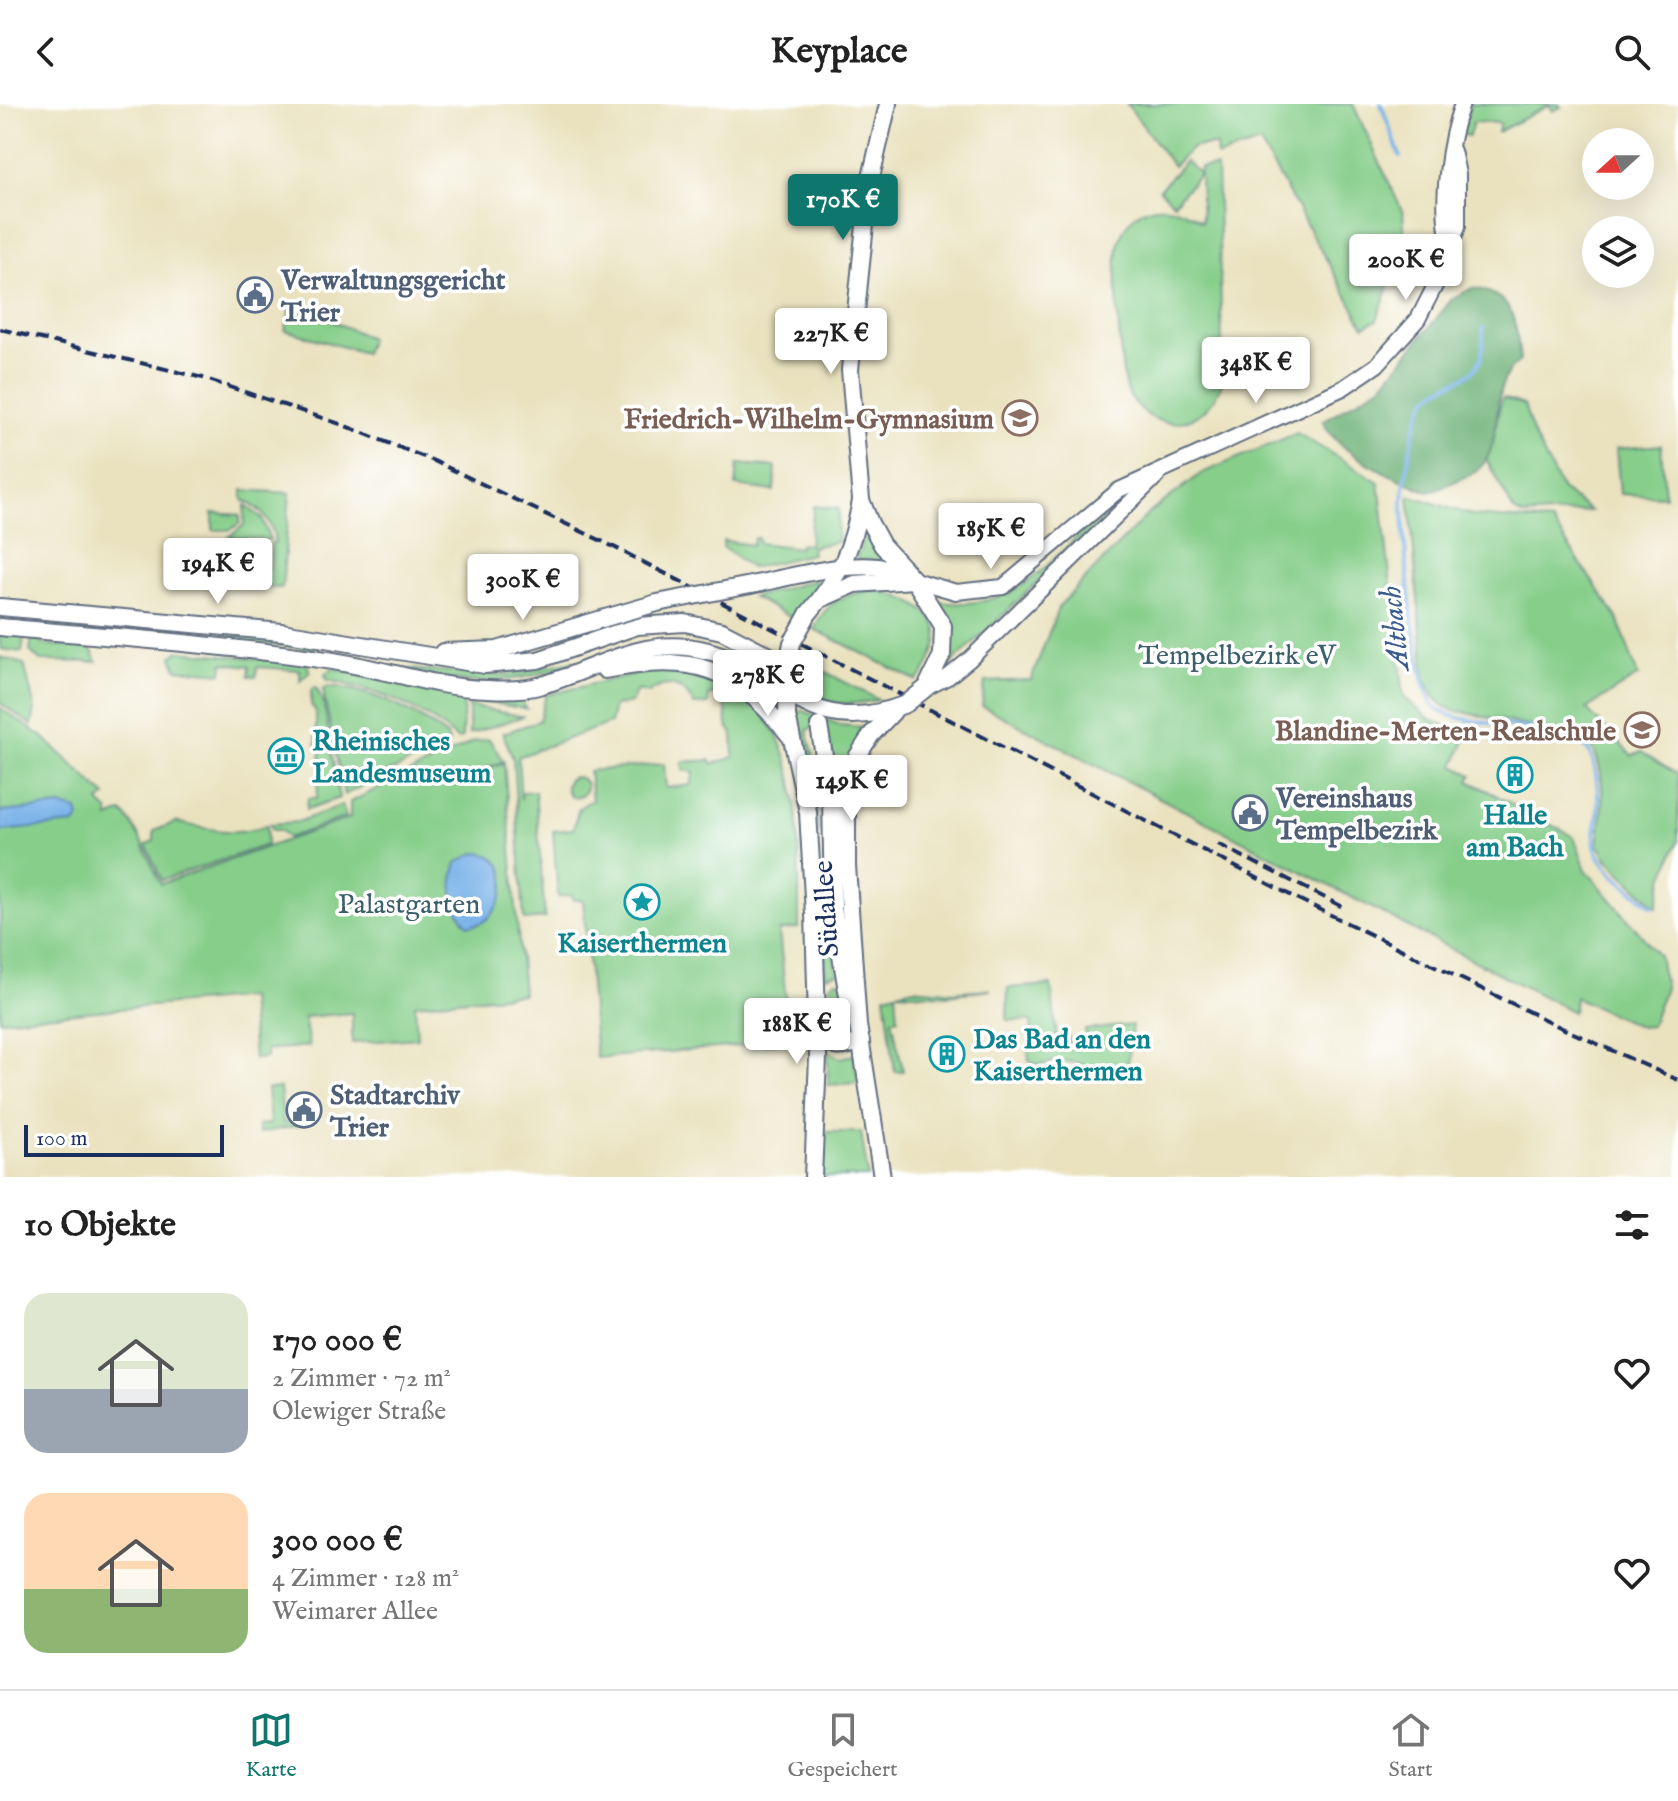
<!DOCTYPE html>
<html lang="de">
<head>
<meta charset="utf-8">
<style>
  :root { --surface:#fff; --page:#f6f6f6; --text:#222; --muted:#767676; --line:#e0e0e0; --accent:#0f766e }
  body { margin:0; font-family:"IM FELL English",serif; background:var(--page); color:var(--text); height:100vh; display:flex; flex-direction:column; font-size:30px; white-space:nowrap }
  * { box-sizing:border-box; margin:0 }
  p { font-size:26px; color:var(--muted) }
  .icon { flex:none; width:44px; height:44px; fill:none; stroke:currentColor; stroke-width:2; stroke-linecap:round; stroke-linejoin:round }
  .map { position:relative; height:1073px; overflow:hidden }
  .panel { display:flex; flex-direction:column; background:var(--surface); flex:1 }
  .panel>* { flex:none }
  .needle { width:52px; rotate:249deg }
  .controls { position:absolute; left:1582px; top:24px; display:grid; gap:16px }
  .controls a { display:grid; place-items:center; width:72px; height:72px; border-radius:50%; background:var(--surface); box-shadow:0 8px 32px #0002; font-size:40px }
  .scale { position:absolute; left:24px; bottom:20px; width:200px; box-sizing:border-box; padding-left:8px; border:4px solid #1b2f5e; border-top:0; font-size:22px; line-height:28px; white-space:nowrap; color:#1b2f5e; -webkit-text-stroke:6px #fff; paint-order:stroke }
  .price { position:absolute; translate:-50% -68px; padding:0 18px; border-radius:8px; background:#fff; color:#222; font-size:26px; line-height:52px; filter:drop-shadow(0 2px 4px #0008) }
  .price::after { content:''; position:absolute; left:50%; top:48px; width:24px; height:18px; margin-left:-12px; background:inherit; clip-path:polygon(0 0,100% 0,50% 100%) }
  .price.current { background:var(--accent); color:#fff }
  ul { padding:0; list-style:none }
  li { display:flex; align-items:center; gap:24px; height:200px; padding:0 24px }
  li span { display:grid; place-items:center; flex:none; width:224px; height:160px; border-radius:24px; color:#555 }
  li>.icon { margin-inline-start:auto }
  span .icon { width:96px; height:96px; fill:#fffc; stroke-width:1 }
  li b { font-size:34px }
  h2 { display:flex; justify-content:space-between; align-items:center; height:96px; padding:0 24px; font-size:34px }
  header { display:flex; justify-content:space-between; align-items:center; height:104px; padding:0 24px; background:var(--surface); font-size:36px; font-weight:800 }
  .tab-bar { display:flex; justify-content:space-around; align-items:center; height:112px; border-top:2px solid var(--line); background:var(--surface); font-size:22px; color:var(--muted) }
  .tab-bar a { display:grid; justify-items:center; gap:4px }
  .tab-bar .current { color:var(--accent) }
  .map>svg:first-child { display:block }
  .green { fill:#86ce8a; stroke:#507e74; stroke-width:2 }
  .forest { fill:#6cb176; stroke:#44706a; stroke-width:2 }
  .water { fill:#77b1e8; stroke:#4970a3; stroke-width:2 }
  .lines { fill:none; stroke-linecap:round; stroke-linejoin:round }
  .stream { stroke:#77b1e8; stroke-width:4 }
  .major-tunnel { stroke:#c1beac; stroke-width:16; stroke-dasharray:16 8; stroke-linecap:butt }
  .minor-casing { stroke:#636e80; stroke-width:18 }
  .major-casing { stroke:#636e80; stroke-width:20 }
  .minor { stroke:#fff; stroke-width:14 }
  .major { stroke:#fff; stroke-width:16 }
  .rail { stroke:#1b2f5e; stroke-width:4; stroke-dasharray:12 6; stroke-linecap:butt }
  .major-bridge-casing { stroke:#636e80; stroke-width:20; stroke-linecap:butt }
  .major-bridge { stroke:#fff; stroke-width:16 }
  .labels { text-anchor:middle; stroke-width:7; stroke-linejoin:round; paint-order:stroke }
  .service-label { font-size:28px; font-weight:bold; fill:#4e5e75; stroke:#fff; text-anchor:start }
  .education-label { font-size:28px; font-weight:bold; fill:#785e54; stroke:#fff; text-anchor:end }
  .park-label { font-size:28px; fill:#3b5f6b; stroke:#fff }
  .culture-label { font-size:28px; font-weight:bold; fill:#0d838f; stroke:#fff; text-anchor:start }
  .street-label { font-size:28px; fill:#1b2f5e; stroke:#fff }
  .water-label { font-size:30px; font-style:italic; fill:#3b5c8e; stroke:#fff }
</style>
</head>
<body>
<header><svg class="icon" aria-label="back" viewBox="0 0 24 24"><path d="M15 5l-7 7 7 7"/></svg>Keyplace<svg class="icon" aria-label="search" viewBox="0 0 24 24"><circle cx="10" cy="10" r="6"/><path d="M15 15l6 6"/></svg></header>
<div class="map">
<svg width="1678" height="1073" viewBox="0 0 1678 1073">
  <rect width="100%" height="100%" fill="#fff"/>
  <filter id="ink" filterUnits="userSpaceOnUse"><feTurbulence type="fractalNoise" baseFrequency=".0125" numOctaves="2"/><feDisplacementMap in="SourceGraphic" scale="16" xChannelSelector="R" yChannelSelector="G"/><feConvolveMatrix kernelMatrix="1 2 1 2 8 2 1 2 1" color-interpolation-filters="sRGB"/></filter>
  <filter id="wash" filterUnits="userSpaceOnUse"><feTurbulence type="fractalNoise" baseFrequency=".006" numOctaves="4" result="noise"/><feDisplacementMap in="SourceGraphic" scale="32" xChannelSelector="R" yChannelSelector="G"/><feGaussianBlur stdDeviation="1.8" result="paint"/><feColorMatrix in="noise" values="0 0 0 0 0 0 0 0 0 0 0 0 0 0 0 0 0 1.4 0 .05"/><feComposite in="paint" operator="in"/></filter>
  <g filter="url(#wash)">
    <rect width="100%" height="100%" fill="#eae2bf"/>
    <g class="green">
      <path d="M1127 0H1353L1403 109 1405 136 1377 216 1364 222 1260 39 1217 53 1216 41 1193 43 1173 62Z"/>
      <path d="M1470 0H1559L1561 3 1553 7 1549 1 1498 28 1500 19 1473 18 1469 32 1463 31Z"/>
      <path d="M1185 57 1200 70V64L1217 63 1223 276C1207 327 1150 335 1126 285 1120 262 1113 160 1119 138 1132 94 1172 96 1202 118L1200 70 1174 99 1159 86Z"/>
      <path d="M292 199 370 234 364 249 285 226Z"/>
      <path d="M1503 294 1524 301 1534 332 1562 386 1590 407 1524 412 1514 407 1486 355C1499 330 1493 318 1503 294Z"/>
      <path d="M1297 329 1379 378 1404 593 1430 616 1468 630 1454 662 1472 671 1469 677 1574 733 1586 766 1659 852 1665 884 1651 922 1640 923 1575 893 1573 908 982 602 985 578 1031 576 1059 502 1148 410 1202 369Z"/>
      <path d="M1661 341 1665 392 1620 390 1616 345Z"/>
      <path d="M738 360 776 363 774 387 736 382Z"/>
      <path d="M243 386 290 389 282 484 264 483 265 464H270L271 439H275C274 419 261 404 243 396Z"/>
      <path d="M1409 391 1474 412 1552 418 1618 515 1638 572 1586 605 1632 652 1641 648 1678 671V737L1663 775 1657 803 1608 756 1598 740C1603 707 1608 661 1586 634L1452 606C1437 599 1432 591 1425 575Z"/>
      <path d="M245 401 262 414 270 436 229 433 244 421Z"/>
      <path d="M814 402 839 405 837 438 811 443 812 450 751 464 723 443V437L753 441 754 434H758L759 439 799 444 800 440 809 441Z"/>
      <path d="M1111 402 1113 407 950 561V518L940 498C1025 509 1052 449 1111 402Z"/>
      <path d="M213 409 240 411V419L230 426H213Z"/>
      <path d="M865 428 889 457 856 456Z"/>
      <path d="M812 477H819L820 481 792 514 752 493Z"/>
      <path d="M876 486C906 493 952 510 933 550 929 560 925 570 917 577L814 525C827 496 846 489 876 486Z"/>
      <path d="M33 513 119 520 118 527 34 519Z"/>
      <path d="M124 521 314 539V545L124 527Z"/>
      <path d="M0 530 24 533 22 548 0 545Z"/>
      <path d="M32 533 43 540 91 545 97 558 40 557 30 547Z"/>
      <path d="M179 547 306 559 310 567 300 577V566L257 563 256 573 249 572 250 562 223 559 222 569 177 565 172 553Z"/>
      <path d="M0 553 24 560 35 605 32 621 0 599Z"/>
      <path d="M801 555 879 596C848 602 822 603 799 578Z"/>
      <path d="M573 557 575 560C524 577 460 587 409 565L503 571Z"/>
      <path d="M332 564 463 591 519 593 527 605 464 595 462 634 457 635C421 602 376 586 328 576L325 571Z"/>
      <path d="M656 565C813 572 798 709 799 824L779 827 790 938 596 954 583 796H573L572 791 558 793 553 727 573 725 579 704 592 696 589 667 664 660 666 684 691 681 694 668 683 666 682 658 711 656 712 660 734 653 733 630 727 621 726 605 719 590 709 591 708 600 694 601C685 582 667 574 649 589L637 586 631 599 614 602 610 619 518 653 521 696 522 688 535 687 545 814 524 816 513 655 503 629 539 617 546 591Z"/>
      <path d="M328 582C370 585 414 607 447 632L449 639 344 691 323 586Z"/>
      <path d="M316 583 324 600 339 694 307 705 308 694H317L321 646 316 645V607L311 601V586Z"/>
      <path d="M469 602 520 612H524L469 630Z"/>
      <path d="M0 604 43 633 106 692 99 698 109 708V714L122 708C138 724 150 757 161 780L350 714V698L475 637 489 635 504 657 447 679 504 659 523 890 415 900 417 934 352 939V909L304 913 309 942 266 946V954L254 955 249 893 0 916Z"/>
      <path d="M801 606 840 621 866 623 843 668 838 720 833 653 824 620 807 626 816 661 819 729 796 614V608Z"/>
      <circle cx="576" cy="683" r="10"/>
      <path d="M342 701 346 713 288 734 281 726H273L270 720 298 718Z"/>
      <path d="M176 718C209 725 234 733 267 721V741L162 776 146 741 154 737V727Z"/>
      <path d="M828 827 838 869 826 872 823 828Z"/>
      <path d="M836 876 842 878 850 929 849 934 839 937C824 925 830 899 830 881Z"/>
      <path d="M1051 881 1057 934 1069 933 1071 945 1087 943 1085 926 1132 921 1128 961 1121 969C1105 970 1097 967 1083 961 1069 955 1050 959 1036 961L1029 956 1028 946 1033 942 1031 917 1007 916 1008 884Z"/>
      <path d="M913 884 945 887 949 888 991 885 948 891 896 888 898 914 892 915 903 967 895 968 885 891Z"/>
      <path d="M828 947 840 954 854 951 858 979 828 981Z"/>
      <path d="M280 984 283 1019 302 1017 303 1021 259 1029 258 1021 270 1020 267 985Z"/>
      <path d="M824 1028H861L868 1073H821Z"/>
    </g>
    <path class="forest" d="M1472 184C1516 190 1516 219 1520 257 1487 277 1505 331 1484 359 1474 373 1444 381 1429 388 1397 374 1337 351 1323 317L1382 281 1452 195Z"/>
    <g class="water">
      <path d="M62 702 77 706 79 714 75 720 0 727V708Z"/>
      <path d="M475 749C526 749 502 825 468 821 452 805 449 780 457 759Z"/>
    </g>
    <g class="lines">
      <g class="stream">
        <path d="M1381 0 1400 52"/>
        <path d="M1483 224C1482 233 1484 247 1481 255 1470 282 1436 275 1423 302 1413 323 1404 374 1403 398 1403 431 1414 588 1437 605 1464 625 1556 618 1583 641 1598 652 1599 693 1598 710 1597 720 1593 732 1595 741 1599 764 1635 788 1652 802"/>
      </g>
    </g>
  </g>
  <g filter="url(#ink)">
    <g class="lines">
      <path class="major-tunnel" d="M772 553 793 575 812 606"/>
      <defs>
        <g id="minor">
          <path d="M1450 139C1439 104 1449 35 1462 0"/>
          <path d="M914 476 956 488 1003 483 1119 386 1343 284 1377 261 1418 215 1445 162 1458 122V70L1453 47"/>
          <path d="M926 584 948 573 970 555 1157 372"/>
        </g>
        <g id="major">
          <path d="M888 0 869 82 850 266 861 396 870 419 882 441 914 476 943 522 942 551 926 584"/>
          <path d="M751 481C793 473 871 448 909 473"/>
          <path d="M823 494 855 480 914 476"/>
          <path d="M0 503 282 528 485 561 538 556 637 522 685 519 722 527 772 553"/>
          <path d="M808 510C840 472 852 446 861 397"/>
          <path d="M0 523C109 533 218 540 326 556 380 563 433 584 488 585 504 586 526 586 542 581 591 567 635 537 687 543 779 553 798 642 906 600"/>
          <path d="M443 548 497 546 612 512"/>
          <path d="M788 559 787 612 808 708 814 810 818 953 813 1073"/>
          <path d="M605 566C694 549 732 561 790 632"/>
          <path d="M819 622 831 693 833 804 849 898"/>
          <path d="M817 925C830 946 840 946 861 937"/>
          <path d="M882 1073 858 921 847 762V703L857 653 871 631 893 608"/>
        </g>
      </defs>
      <use href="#minor" class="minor-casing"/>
      <use href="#major" class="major-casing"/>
      <use href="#minor" class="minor"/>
      <use href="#major" class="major"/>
      <g class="rail">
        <path d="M0 225 203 274 343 321 434 357 606 439 1294 793 1562 924 1678 976"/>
        <path d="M1218 740 1343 803"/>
      </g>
      <defs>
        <g id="major-bridge">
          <path d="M612 512 657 499 751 481"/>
          <path d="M788 559 792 539 808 510"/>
          <path d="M906 600 926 584"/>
        </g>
      </defs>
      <use href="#major-bridge" class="major-bridge-casing"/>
      <use href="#major-bridge" class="major-bridge"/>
    </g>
  </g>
  <defs>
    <symbol id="civic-ring" viewBox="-11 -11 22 22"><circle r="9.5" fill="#fff" stroke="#5c6f8a" stroke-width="1.5"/><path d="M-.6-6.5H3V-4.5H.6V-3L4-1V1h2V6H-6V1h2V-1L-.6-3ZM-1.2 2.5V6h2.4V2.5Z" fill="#5c6f8a"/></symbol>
    <symbol id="school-ring" viewBox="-11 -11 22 22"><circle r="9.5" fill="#fff" stroke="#8d6e63" stroke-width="1.5"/><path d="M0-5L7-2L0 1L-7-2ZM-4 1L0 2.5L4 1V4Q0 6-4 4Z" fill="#8d6e63"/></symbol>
    <symbol id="museum-ring" viewBox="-11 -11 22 22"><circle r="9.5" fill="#fff" stroke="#0f9aa8" stroke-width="1.5"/><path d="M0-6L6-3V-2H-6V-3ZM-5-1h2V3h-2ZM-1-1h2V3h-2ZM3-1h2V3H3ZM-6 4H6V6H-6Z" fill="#0f9aa8"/></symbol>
    <symbol id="building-ring" viewBox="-11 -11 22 22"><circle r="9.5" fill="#fff" stroke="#0f9aa8" stroke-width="1.5"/><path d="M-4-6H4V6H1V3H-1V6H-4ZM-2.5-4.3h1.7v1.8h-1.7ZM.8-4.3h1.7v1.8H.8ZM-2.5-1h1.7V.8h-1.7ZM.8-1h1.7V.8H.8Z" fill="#0f9aa8"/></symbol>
    <symbol id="sight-ring" viewBox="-11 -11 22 22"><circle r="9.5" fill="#fff" stroke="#0f9aa8" stroke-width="1.5"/><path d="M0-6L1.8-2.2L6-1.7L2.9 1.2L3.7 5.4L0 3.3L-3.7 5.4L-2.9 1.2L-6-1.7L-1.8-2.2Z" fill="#0f9aa8"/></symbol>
  </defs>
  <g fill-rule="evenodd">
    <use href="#civic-ring" x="235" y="171" width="40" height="40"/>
    <use href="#school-ring" x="1000" y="294" width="40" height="40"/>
    <use href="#school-ring" x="1622" y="606" width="40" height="40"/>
    <use href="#museum-ring" x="266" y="632" width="40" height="40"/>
    <use href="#building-ring" x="1495" y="651" width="40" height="40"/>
    <use href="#civic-ring" x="1230" y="689" width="40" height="40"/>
    <use href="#sight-ring" x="622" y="778" width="40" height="40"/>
    <use href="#building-ring" x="927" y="930" width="40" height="40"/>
    <use href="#civic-ring" x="284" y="986" width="40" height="40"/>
  </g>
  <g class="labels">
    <g class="service-label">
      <text x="281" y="185">Verwaltungsgericht<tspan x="281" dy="32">Trier</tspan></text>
      <text x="1276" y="703">Vereinshaus<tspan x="1276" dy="32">Tempelbezirk</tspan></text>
      <text x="330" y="1000">Stadtarchiv<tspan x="330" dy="32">Trier</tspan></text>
    </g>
    <g class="education-label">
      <text x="994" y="324">Friedrich-Wilhelm-Gymnasium</text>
      <text x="1616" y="636">Blandine-Merten-Realschule</text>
    </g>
    <g class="park-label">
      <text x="1237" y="560">Tempelbezirk eV</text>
      <text x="409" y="809">Palastgarten</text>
    </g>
    <g class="culture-label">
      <text x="312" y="646">Rheinisches<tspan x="312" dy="32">Landesmuseum</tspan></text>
      <text x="1515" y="720" text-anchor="middle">Halle<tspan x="1515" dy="32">am Bach</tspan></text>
      <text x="642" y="848" text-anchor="middle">Kaiserthermen</text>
      <text x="973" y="944">Das Bad an den<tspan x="973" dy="32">Kaiserthermen</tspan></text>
    </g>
    <g class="street-label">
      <text transform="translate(825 805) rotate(-94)" y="10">Südallee</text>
    </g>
    <g class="water-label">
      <text transform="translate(1394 524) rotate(-96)" y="10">Altbach</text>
    </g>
  </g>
</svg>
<div class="controls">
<a><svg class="needle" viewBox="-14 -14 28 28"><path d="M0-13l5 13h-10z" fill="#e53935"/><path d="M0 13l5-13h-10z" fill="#767676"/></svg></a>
<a><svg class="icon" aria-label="layers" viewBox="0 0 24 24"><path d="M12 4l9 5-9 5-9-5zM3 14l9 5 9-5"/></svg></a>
</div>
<div class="scale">100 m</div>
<b class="price current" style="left:843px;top:138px">170K €</b>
<b class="price" style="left:1406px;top:198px">200K €</b>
<b class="price" style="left:831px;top:272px">227K €</b>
<b class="price" style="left:1256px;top:301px">348K €</b>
<b class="price" style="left:991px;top:467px">185K €</b>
<b class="price" style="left:218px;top:502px">194K €</b>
<b class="price" style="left:523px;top:518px">300K €</b>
<b class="price" style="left:768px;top:614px">278K €</b>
<b class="price" style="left:852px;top:719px">149K €</b>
<b class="price" style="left:797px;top:962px">188K €</b>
</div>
<section class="panel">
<h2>10 Objekte<svg class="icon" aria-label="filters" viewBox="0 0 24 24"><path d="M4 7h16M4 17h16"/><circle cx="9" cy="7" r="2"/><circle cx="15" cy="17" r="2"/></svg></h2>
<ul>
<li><span style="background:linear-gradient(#dfe7d0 60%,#9aa5b1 0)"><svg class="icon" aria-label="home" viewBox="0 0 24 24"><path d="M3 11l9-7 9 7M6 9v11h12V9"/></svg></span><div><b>170 000 €</b><p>2 Zimmer · 72 m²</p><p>Olewiger Straße</p></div><svg class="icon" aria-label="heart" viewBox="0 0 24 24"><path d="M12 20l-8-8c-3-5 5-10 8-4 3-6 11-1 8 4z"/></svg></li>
<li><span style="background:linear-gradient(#ffd9b3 60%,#8fb573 0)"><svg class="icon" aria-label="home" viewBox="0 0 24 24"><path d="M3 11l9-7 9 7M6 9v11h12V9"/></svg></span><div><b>300 000 €</b><p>4 Zimmer · 128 m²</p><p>Weimarer Allee</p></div><svg class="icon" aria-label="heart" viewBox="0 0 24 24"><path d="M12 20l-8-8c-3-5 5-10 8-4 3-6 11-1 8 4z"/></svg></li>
</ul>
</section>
<nav class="tab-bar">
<a class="current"><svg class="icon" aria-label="map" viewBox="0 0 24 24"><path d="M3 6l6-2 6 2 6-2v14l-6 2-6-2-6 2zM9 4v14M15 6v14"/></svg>Karte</a>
<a><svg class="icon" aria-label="saved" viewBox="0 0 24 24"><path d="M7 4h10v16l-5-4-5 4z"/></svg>Gespeichert</a>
<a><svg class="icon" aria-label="home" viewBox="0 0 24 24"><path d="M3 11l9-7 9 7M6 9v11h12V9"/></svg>Start</a>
</nav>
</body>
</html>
